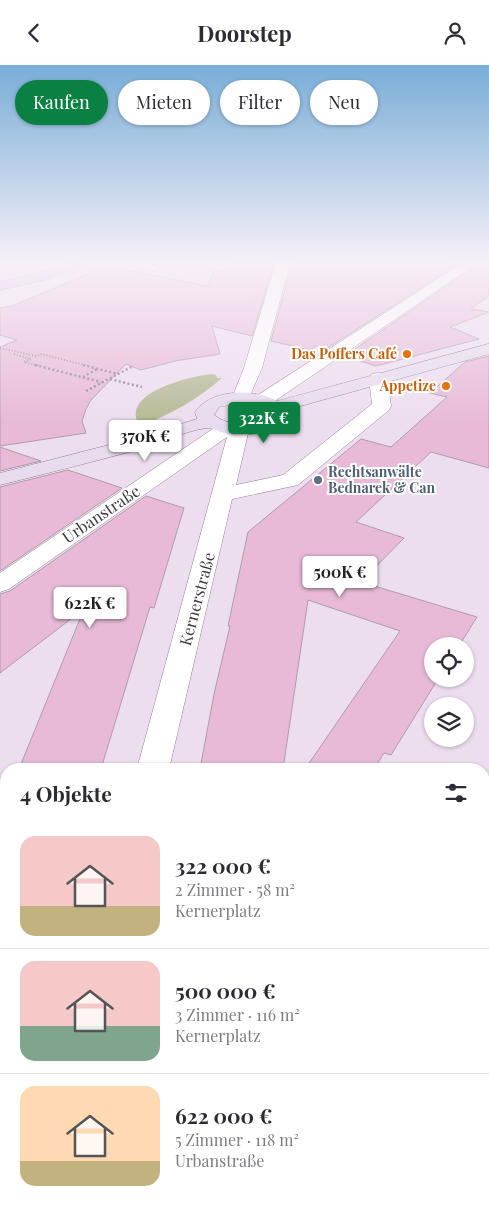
<!DOCTYPE html>
<html lang="de">
<head>
<meta charset="utf-8">
<style>
  :root { --surface:#fff; --page:#f7f7f7; --text:#2b2b33; --muted:#7c7c81; --line:#e1e1e2; --accent:#0b8043 }
  body { margin:0; font-family:"Playfair Display",serif; background:var(--page); color:var(--text); height:100vh; display:flex; flex-direction:column; font-size:19px; white-space:nowrap }
  * { box-sizing:border-box; margin:0 }
  p { font-size:16px; color:var(--muted) }
  .icon { flex:none; width:28px; height:28px; fill:none; stroke:currentColor; stroke-width:2; stroke-linecap:round; stroke-linejoin:round }
  .map { position:relative; flex:1; overflow:hidden }
  .sheet { position:absolute; left:0px; top:698px; width:490px; height:446px; display:flex; flex-direction:column; background:var(--surface); border-radius:20px 20px 0 0; box-shadow:0 1px 4px #0004 }
  .sheet>* { flex:none }
  .hud { position:absolute; left:15px; top:15px; width:460px; height:45px; display:flex; gap:10px }
  .tools { position:absolute; left:424px; top:572px; display:grid; gap:10px }
  .tools a { display:grid; place-items:center; width:50px; height:50px; border-radius:50%; background:var(--surface); box-shadow:0 1px 4px #0004; font-size:25px }
  .price { position:absolute; translate:-50% -42px; padding:0 11px; border-radius:5px; background:#fff; color:#222; font-size:16px; line-height:32px; filter:drop-shadow(0 1px 2px #0008) }
  .price::after { content:''; position:absolute; left:50%; top:30px; width:15px; height:11px; margin-left:-8px; background:inherit; clip-path:polygon(0 0,100% 0,50% 100%) }
  .price.selected { background:var(--accent); color:#fff }
  ul { padding:0; list-style:none }
  li { display:flex; align-items:center; gap:15px; height:125px; padding:0 20px }
  li+li { border-top:1px solid var(--line) }
  li span { display:grid; place-items:center; flex:none; width:140px; height:100px; border-radius:15px; color:#555 }
  li>.icon { margin-inline-start:auto }
  span .icon { width:60px; height:60px; fill:#fffc; stroke-width:1 }
  li b { font-size:21px }
  h2 { display:flex; justify-content:space-between; align-items:center; height:60px; padding:0 20px; font-size:21px }
  .chip { padding:0 18px; border-radius:22px; background:var(--surface); box-shadow:0 1px 4px #0004; font-size:18px; line-height:45px }
  .chip.selected { background:var(--accent); color:#fff }
  header { display:flex; justify-content:space-between; align-items:center; height:65px; padding:0 20px; background:var(--surface); font-size:22px; font-weight:700 }
  .map>svg:first-child { display:block }
  .green { fill:#b6bb96 }
  .building { fill:#e8bad7; stroke:#af9ca8 }
  .lines { fill:none; stroke-linecap:round; stroke-linejoin:round }
  .lane-casing { stroke:#908191; stroke-width:1 }
  .street-casing { stroke:#908191; stroke-width:1 }
  .secondary-casing { stroke:#908191; stroke-width:1 }
  .primary-casing { stroke:#876d97; stroke-width:1 }
  .path-far2 { stroke:#928894; stroke-width:2; stroke-dasharray:1 2; stroke-linecap:butt }
  .path-far1 { stroke:#928894; stroke-width:2.5; stroke-dasharray:2 2.5; stroke-linecap:butt }
  .path { stroke:#928894; stroke-width:5; stroke-dasharray:4 5.5; stroke-linecap:butt }
  .lane { fill:#fff; fill-rule:evenodd }
  .street { fill:#fff; fill-rule:evenodd }
  .secondary { fill:#e7dcee; fill-rule:evenodd }
  .primary { fill:#d0b9dd; fill-rule:evenodd }
  .food-dot { fill:#e8710a; stroke:#fff; stroke-width:2 }
  .service-dot { fill:#5c6f8a; stroke:#fff; stroke-width:2 }
  .labels { text-anchor:middle; stroke-width:4; stroke-linejoin:round; paint-order:stroke }
  .far-food-label { font-size:14px; font-weight:bold; fill:#c56008; stroke:#fff; text-anchor:end }
  .far-service-label { font-size:14px; font-weight:bold; fill:#4e5e75; stroke:#fff; text-anchor:start }
  .street-label { font-size:16px; fill:#3c363d; stroke:#fff }
</style>
</head>
<body>
<header><svg class="icon" aria-label="back" viewBox="0 0 24 24"><path d="M15 5l-7 7 7 7"/></svg>Doorstep<svg class="icon" aria-label="person" viewBox="0 0 24 24"><circle cx="12" cy="8" r="4"/><path d="M4 21q1-7 8-7t8 7"/></svg></header>
<div class="map">
<svg width="489" height="1143" viewBox="0 0 489 1143">
  <rect width="100%" height="100%" fill="#eddeef"/>
  <path class="green" d="M212 309 216 310 217 313H222C198 334 170 350 140 361 118 328 191 311 212 309Z"/>
  <g class="building">
    <path d="M229 197H274L252 271 212 261 220 289 175 296 141 305 126 299 91 335 86 344 82 356 86 368 0 381V282L17 275 0 270V243L12 241 102 203 112 202 207 221 214 206H225Z"/>
    <path d="M303 197H435L456 200 326 284 316 281 310 285 271 276 292 198H303Z"/>
    <path d="M473 203 489 206V231L471 244 489 247 450 262 479 274 376 301 345 291Z"/>
    <path d="M489 291V403L431 387 356 457 404 473 361 517 477 552 459 581H432V614H438L391 690 384 688 374 704H305L400 566 308 535 283 704H200L214 629 230 561H228L248 467 361 374 391 382 447 332 430 328 465 297Z"/>
    <path d="M0 382 41 396 0 406Z"/>
    <path d="M68 405 122 423 0 506V422Z"/>
    <path d="M146 431 184 443 154 543 150 542 101 704H19L84 544 0 608V529L10 526Z"/>
  </g>
  <g class="lines">
    <defs>
      <path id="lane" d="M126 197H143L158 201 160 203 154 206 128 199Z"/>
      <g id="street">
        <path d="M276 197H290L262 303 247 337 241 339 235 337 232 333 244 303Z"/>
        <path d="M464 197H479L269 340 262 342 255 340 253 336 255 332Z"/>
        <path d="M378 308 384 309 387 313 391 341 389 345 298 420 232 434 169 704H137L227 372 9 524 0 527V508L220 359 227 357 246 360 249 364 236 420 283 410 372 339 369 313 372 309Z"/>
        <path d="M52 1138H101L104 1143H54Z"/>
        <path d="M144 1138H198L196 1143H141Z"/>
      </g>
      <path id="secondary" d="M489 279V289L286 345C294 365 244 372 231 370 224 369 213 362 206 363 185 366 164 377 144 383 96 396 48 408 0 420V408L132 374 197 354 195 347C211 324 253 323 277 336ZM231 340H257L267 346 268 350C252 362 230 362 214 350L219 342Z"/>
      <path id="primary" d="M68 197H86L84 200 44 215 0 225V217L35 209Z"/>
    </defs>
    <use href="#lane" class="lane-casing"/>
    <use href="#street" class="street-casing"/>
    <use href="#secondary" class="secondary-casing"/>
    <use href="#primary" class="primary-casing"/>
    <g class="path-far2">
      <path d="M0 283 36 291 41 289 88 301"/>
      <path d="M14 289 31 294 24 297 40 301"/>
    </g>
    <g class="path-far1">
      <path d="M35 300 101 317"/>
      <path d="M83 300 118 309"/>
      <path d="M83 312 97 304"/>
      <path d="M110 314 142 322"/>
      <path d="M86 326 133 301"/>
    </g>
    <path class="path" d="M484 908 489 904"/>
    <use href="#lane" class="lane"/>
    <use href="#street" class="street"/>
    <use href="#secondary" class="secondary"/>
    <use href="#primary" class="primary"/>
  </g>
  <linearGradient id="sky" x2="0" y2="1"><stop stop-color="#78add7"/><stop offset="0.55" stop-color="#f7f0f8"/><stop offset="1" stop-color="#f7f0f8" stop-opacity="0"/></linearGradient>
  <rect width="489" height="357" fill="url(#sky)"/>
  <g class="food-dot">
    <circle cx="407" cy="289" r="5"/>
    <circle cx="446" cy="321" r="5"/>
  </g>
  <circle class="service-dot" cx="318" cy="415" r="5"/>
  <g class="labels">
    <g class="far-food-label">
      <text x="397" y="294">Das Poffers Café</text>
      <text x="436" y="326">Appetize</text>
    </g>
    <g class="far-service-label">
      <text x="328" y="412">Rechtsanwälte<tspan x="328" dy="16">Bednarek &amp; Can</tspan></text>
    </g>
    <g class="street-label">
      <text transform="translate(101 449) rotate(-34)" y="6">Urbanstraße</text>
      <text transform="translate(197 534) rotate(-75)" y="6">Kernerstraße</text>
    </g>
  </g>
</svg>
<div class="tools">
<a><svg class="icon" aria-label="locate" viewBox="0 0 24 24"><circle cx="12" cy="12" r="6"/><path d="M12 2v4M12 18v4M2 12h4M18 12h4"/></svg></a>
<a><svg class="icon" aria-label="layers" viewBox="0 0 24 24"><path d="M12 4l9 5-9 5-9-5zM3 14l9 5 9-5"/></svg></a>
</div>
<b class="price selected" style="left:264px;top:379px">322K €</b>
<b class="price" style="left:145px;top:397px">370K €</b>
<b class="price" style="left:340px;top:533px">500K €</b>
<b class="price" style="left:90px;top:564px">622K €</b>
<div class="hud">
<a class="chip selected">Kaufen</a>
<a class="chip">Mieten</a>
<a class="chip">Filter</a>
<a class="chip">Neu</a>
</div>
<section class="sheet">
<h2>4 Objekte<svg class="icon" aria-label="filters" viewBox="0 0 24 24"><path d="M4 7h16M4 17h16"/><circle cx="9" cy="7" r="2"/><circle cx="15" cy="17" r="2"/></svg></h2>
<ul>
<li><span style="background:linear-gradient(#f6c9c9 70%,#c2b280 0)"><svg class="icon" aria-label="home" viewBox="0 0 24 24"><path d="M3 11l9-7 9 7M6 9v11h12V9"/></svg></span><div><b>322 000 €</b><p>2 Zimmer · 58 m²</p><p>Kernerplatz</p></div></li>
<li><span style="background:linear-gradient(#f6c9c9 65%,#7fa58c 0)"><svg class="icon" aria-label="home" viewBox="0 0 24 24"><path d="M3 11l9-7 9 7M6 9v11h12V9"/></svg></span><div><b>500 000 €</b><p>3 Zimmer · 116 m²</p><p>Kernerplatz</p></div></li>
<li><span style="background:linear-gradient(#ffd9b3 75%,#c2b280 0)"><svg class="icon" aria-label="home" viewBox="0 0 24 24"><path d="M3 11l9-7 9 7M6 9v11h12V9"/></svg></span><div><b>622 000 €</b><p>5 Zimmer · 118 m²</p><p>Urbanstraße</p></div></li>
</ul>
</section>
</div>
</body>
</html>
